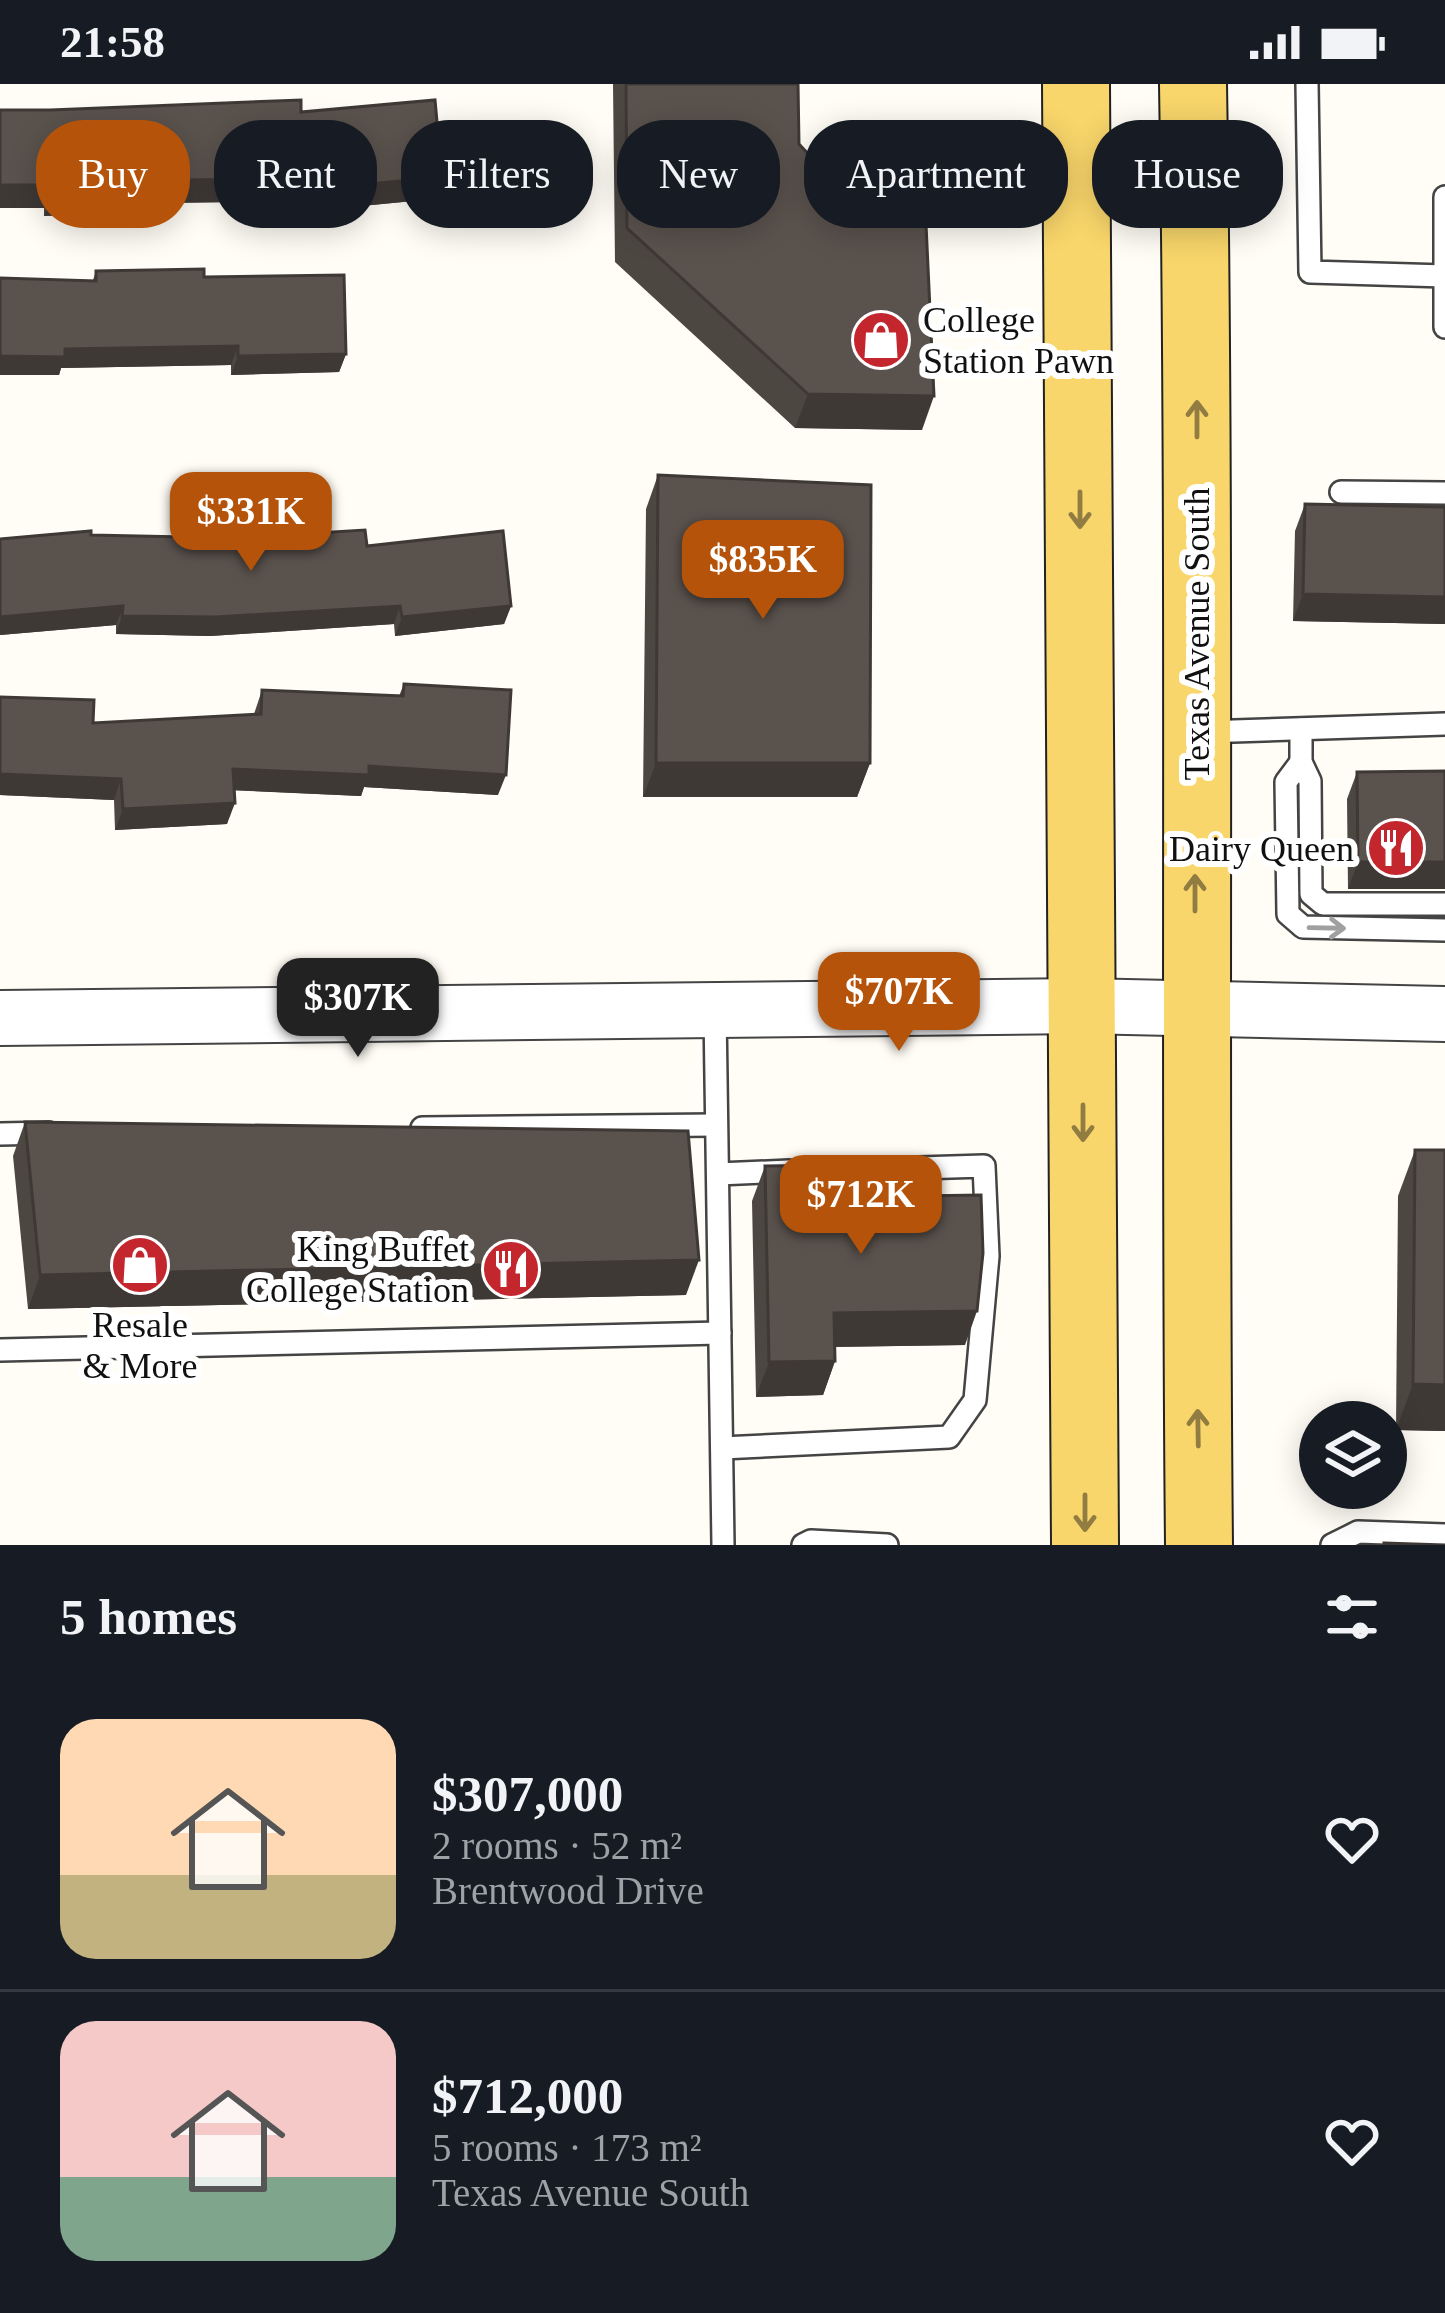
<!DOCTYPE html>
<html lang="en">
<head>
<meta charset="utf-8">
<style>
  :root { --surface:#171b24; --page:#20242c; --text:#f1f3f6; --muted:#9ea1a6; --line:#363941; --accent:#b45309 }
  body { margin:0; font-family:Georgia,serif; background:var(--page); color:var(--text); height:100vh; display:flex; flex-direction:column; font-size:45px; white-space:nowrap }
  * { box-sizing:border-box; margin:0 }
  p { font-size:39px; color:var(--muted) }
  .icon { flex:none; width:66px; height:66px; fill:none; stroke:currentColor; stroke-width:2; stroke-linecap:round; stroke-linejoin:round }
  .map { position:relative; height:1461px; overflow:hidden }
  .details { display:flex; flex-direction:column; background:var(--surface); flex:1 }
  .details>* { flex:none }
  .hud { position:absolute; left:36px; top:36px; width:1374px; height:108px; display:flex; gap:24px }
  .tools { position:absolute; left:1299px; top:1317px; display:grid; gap:24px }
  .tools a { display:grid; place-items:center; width:108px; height:108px; border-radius:50%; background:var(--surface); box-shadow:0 6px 30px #0003; font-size:60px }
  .price { position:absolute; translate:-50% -102px; padding:0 27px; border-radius:24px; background:var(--accent); color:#fff; font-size:39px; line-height:78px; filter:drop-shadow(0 3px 6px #0008) }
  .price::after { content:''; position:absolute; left:50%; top:72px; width:36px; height:27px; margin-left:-18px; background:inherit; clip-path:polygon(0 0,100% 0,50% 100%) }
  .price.selected { background:#222; color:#fff }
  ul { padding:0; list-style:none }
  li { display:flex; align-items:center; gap:36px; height:300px; padding:0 60px }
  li+li { border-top:3px solid var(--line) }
  li span { display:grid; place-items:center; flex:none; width:336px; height:240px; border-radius:36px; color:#555 }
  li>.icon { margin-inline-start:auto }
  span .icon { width:144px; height:144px; fill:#fffc; stroke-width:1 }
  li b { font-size:51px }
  h2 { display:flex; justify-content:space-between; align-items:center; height:144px; padding:0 60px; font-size:51px }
  .chip { padding:0 42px; border-radius:48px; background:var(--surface); box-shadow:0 6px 30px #0003; font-size:42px; line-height:108px }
  .chip.selected { background:var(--accent); color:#fff }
  .status { display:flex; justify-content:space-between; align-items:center; height:84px; padding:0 60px; background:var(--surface); direction:ltr }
  .status svg { height:33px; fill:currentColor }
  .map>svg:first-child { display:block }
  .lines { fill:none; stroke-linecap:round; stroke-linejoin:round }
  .service-casing { stroke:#444; stroke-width:26 }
  .tertiary-casing { stroke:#444; stroke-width:58 }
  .primary-casing { stroke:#222; stroke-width:70 }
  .service { stroke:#fff; stroke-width:21 }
  .tertiary { stroke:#fff; stroke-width:54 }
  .primary { stroke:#f9d66b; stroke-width:66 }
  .wall { fill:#4d4742 }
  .shaded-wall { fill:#3f3936 }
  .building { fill:#5a524d; stroke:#3f3936; stroke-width:3 }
  .oneway { stroke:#917d42 }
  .oneway2 { stroke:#a0a0a0 }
  .labels { text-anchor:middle; stroke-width:12; stroke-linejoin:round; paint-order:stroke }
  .poi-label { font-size:36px; fill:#111; stroke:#fff; text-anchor:end }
  .street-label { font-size:36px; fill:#111; stroke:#fff }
</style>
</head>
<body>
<div class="status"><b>21:58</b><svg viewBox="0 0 49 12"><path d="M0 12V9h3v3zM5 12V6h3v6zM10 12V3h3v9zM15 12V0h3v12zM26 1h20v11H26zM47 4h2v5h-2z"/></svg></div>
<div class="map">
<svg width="1445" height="1461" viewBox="0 0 1445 1461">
  <rect width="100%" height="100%" fill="#fffdf5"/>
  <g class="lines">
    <defs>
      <g id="service">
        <path d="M1307 0 1310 188 1445 192"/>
        <path d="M1445 113V243"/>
        <path d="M1341 408 1445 409"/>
        <path d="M1301 645V678L1310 697 1311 810 1323 820H1445"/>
        <path d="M1203 648 1445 640"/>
        <path d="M1301 678 1286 698 1288 830 1303 843 1445 846"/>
        <path d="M715 928 723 1461"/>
        <path d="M422 1044 715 1041"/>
        <path d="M0 1050 49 1049"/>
        <path d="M718 1090 789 1087"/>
        <path d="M0 1266 720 1249"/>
        <path d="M722 1364 949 1353 975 1316 988 1172 984 1082 821 1087"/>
        <path d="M803 1461 811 1457 887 1461"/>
        <path d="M1332 1461 1358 1448 1445 1451"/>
      </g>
      <path id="tertiary" d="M0 934 1082 922 1445 930"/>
      <g id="primary">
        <path d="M1076 0 1085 1461"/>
        <path d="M1193 0C1201 487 1194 974 1199 1461"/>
      </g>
    </defs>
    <use href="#service" class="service-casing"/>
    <use href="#tertiary" class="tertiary-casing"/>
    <use href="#primary" class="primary-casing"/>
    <use href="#service" class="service"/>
    <use href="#tertiary" class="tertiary"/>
    <use href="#primary" class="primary"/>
  </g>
  <g class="wall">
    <path d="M613 0H798L799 60 922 346 795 344 615 178Z"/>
    <path d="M0 26 301 28 434 115 330 125 329 117 159 119 156 127 44 132V124Z"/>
    <path d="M96 187 204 193 346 270 339 288 231 291V281L61 284 59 291H0V194L93 196Z"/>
    <path d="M658 391 870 679 857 713H643L646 425Z"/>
    <path d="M1305 420 1445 423V540L1293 537 1295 447Z"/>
    <path d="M91 451 367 462 511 522 504 540 395 552 394 540 210 552 116 550V541L0 551V455Z"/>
    <path d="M404 600 498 711 364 703 361 712 234 706 227 740 115 746 114 716 0 711V613L93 639 254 630 262 606 399 612Z"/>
    <path d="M1357 688 1445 805H1348L1347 715Z"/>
    <path d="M25 1038 686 1211 28 1225 13 1072Z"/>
    <path d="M1415 1066 1445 1347 1396 1346 1398 1112Z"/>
    <path d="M765 1082 846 1113 965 1261 835 1263V1277L823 1311 756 1313 752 1117Z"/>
  </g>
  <g class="shaded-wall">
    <path d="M442 93 434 115 330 125 338 103Z"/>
    <path d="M337 95 329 117 159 119 156 127 44 132 52 110 163 96Z"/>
    <path d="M0 101H52L44 124H0Z"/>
    <path d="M238 262 231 281 61 284 59 291H0V272L65 265Z"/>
    <path d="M346 270 339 288 231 291 238 272Z"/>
    <path d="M808 310 934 312 922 346 795 344Z"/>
    <path d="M1303 510 1445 513V540L1293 537Z"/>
    <path d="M123 522 116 541 0 551V533Z"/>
    <path d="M400 522 394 540 210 552 116 550 122 532Z"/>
    <path d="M511 522 504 540 395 552 402 533Z"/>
    <path d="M656 679H870L857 713H643Z"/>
    <path d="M369 682 506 691 498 711 364 703 361 712 225 706 233 685Z"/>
    <path d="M0 690 121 695 114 716 0 711Z"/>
    <path d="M235 719 227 740 115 746 123 725Z"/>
    <path d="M1358 778H1445V805H1348Z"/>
    <path d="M699 1176 686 1211 28 1225 40 1191Z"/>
    <path d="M977 1227 965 1261 821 1263 834 1229Z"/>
    <path d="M835 1277 823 1311 756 1313 769 1278Z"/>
    <path d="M1413 1300 1445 1301V1347L1396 1346Z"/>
  </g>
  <g class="building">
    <path d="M626 0H798L799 60 873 140H926L934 312 808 310 627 144Z"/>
    <path d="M301 16V28L435 16 442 93 338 103 337 95 163 96 164 105 52 110V101H0V26H50Z"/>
    <path d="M204 185V193L344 191 346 270 238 272V262L65 265V273L0 272V194L96 197V187Z"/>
    <path d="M658 391 871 401 870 679H656Z"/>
    <path d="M1305 420 1445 423V513L1303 510Z"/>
    <path d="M365 446 367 462 503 447 511 522 402 533 400 522 216 533 122 532 123 522 0 533V455L91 447V451L233 454Z"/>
    <path d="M404 600 511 606 506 691 369 682V691L233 685 235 719 123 725 121 695 0 690V613L94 616 93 639 261 630 262 606 403 612Z"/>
    <path d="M1445 687V778H1358L1357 688Z"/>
    <path d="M25 1038 688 1047 699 1176 40 1191Z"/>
    <path d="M1415 1066H1445V1301L1413 1300Z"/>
    <path d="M845 1081 846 1113 981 1111 983 1169 977 1227 834 1229 835 1277 769 1278 765 1082Z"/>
    <path d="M1384 1459 1445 1461H1384Z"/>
  </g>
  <defs><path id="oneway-shaft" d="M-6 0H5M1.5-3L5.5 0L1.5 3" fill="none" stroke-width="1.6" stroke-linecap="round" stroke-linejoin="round" transform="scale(3)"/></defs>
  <g class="oneway">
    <use href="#oneway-shaft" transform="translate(1197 335) rotate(-90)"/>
    <use href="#oneway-shaft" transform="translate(1080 426) rotate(90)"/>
    <use href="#oneway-shaft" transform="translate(1195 809) rotate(-90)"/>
    <use href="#oneway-shaft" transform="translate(1083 1039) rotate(90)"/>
    <use href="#oneway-shaft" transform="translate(1198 1344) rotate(-91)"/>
    <use href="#oneway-shaft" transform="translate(1085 1429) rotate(90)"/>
  </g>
  <use class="oneway2" href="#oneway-shaft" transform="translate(1327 844) rotate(1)"/>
  <defs>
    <symbol id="shop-disc" viewBox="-11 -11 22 22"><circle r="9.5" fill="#c4262e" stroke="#fff"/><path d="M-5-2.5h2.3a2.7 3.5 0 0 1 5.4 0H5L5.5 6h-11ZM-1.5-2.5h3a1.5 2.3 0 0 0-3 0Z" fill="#fff"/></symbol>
    <symbol id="restaurant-disc" viewBox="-11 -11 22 22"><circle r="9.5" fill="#c4262e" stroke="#fff"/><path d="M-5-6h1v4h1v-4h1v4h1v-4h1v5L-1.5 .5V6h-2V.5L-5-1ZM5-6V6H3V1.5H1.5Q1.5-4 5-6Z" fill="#fff"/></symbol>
  </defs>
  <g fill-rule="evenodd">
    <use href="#shop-disc" x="848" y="223" width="66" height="66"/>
    <use href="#restaurant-disc" x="1363" y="731" width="66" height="66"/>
    <use href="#shop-disc" x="107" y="1148" width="66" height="66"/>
    <use href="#restaurant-disc" x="478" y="1152" width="66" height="66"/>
  </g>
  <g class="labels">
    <g class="poi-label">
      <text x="923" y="248" text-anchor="start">College<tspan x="923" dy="41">Station Pawn</tspan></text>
      <text x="1354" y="777">Dairy Queen</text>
      <text x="469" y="1177">King Buffet<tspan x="469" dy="41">College Station</tspan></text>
      <text x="140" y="1253" text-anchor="middle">Resale<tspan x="140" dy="41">&amp; More</tspan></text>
    </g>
    <g class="street-label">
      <text transform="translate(1196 550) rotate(-90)" y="13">Texas Avenue South</text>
    </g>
  </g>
</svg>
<div class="tools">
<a><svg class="icon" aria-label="layers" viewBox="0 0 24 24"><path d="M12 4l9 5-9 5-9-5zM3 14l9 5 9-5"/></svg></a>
</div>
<b class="price" style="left:251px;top:490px">$331K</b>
<b class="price" style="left:763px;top:538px">$835K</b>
<b class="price" style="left:899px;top:970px">$707K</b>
<b class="price selected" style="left:358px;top:976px">$307K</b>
<b class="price" style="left:861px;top:1173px">$712K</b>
<div class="hud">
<a class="chip selected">Buy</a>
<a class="chip">Rent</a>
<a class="chip">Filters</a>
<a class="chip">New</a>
<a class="chip">Apartment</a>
<a class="chip">House</a>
</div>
</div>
<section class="details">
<h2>5 homes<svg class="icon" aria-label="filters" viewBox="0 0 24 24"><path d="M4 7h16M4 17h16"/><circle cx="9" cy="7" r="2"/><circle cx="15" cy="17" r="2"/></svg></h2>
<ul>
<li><span style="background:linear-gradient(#ffd9b3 65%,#c2b280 0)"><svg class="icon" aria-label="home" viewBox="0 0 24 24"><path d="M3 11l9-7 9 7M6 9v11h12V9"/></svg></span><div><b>$307,000</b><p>2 rooms · 52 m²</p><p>Brentwood Drive</p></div><svg class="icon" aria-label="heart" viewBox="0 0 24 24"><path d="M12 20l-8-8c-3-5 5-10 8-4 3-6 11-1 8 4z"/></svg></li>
<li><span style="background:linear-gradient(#f6c9c9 65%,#7fa58c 0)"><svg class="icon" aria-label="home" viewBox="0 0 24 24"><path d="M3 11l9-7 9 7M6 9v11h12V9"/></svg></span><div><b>$712,000</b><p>5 rooms · 173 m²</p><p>Texas Avenue South</p></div><svg class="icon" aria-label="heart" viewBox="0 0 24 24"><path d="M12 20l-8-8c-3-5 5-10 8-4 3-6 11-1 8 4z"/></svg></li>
</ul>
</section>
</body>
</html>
